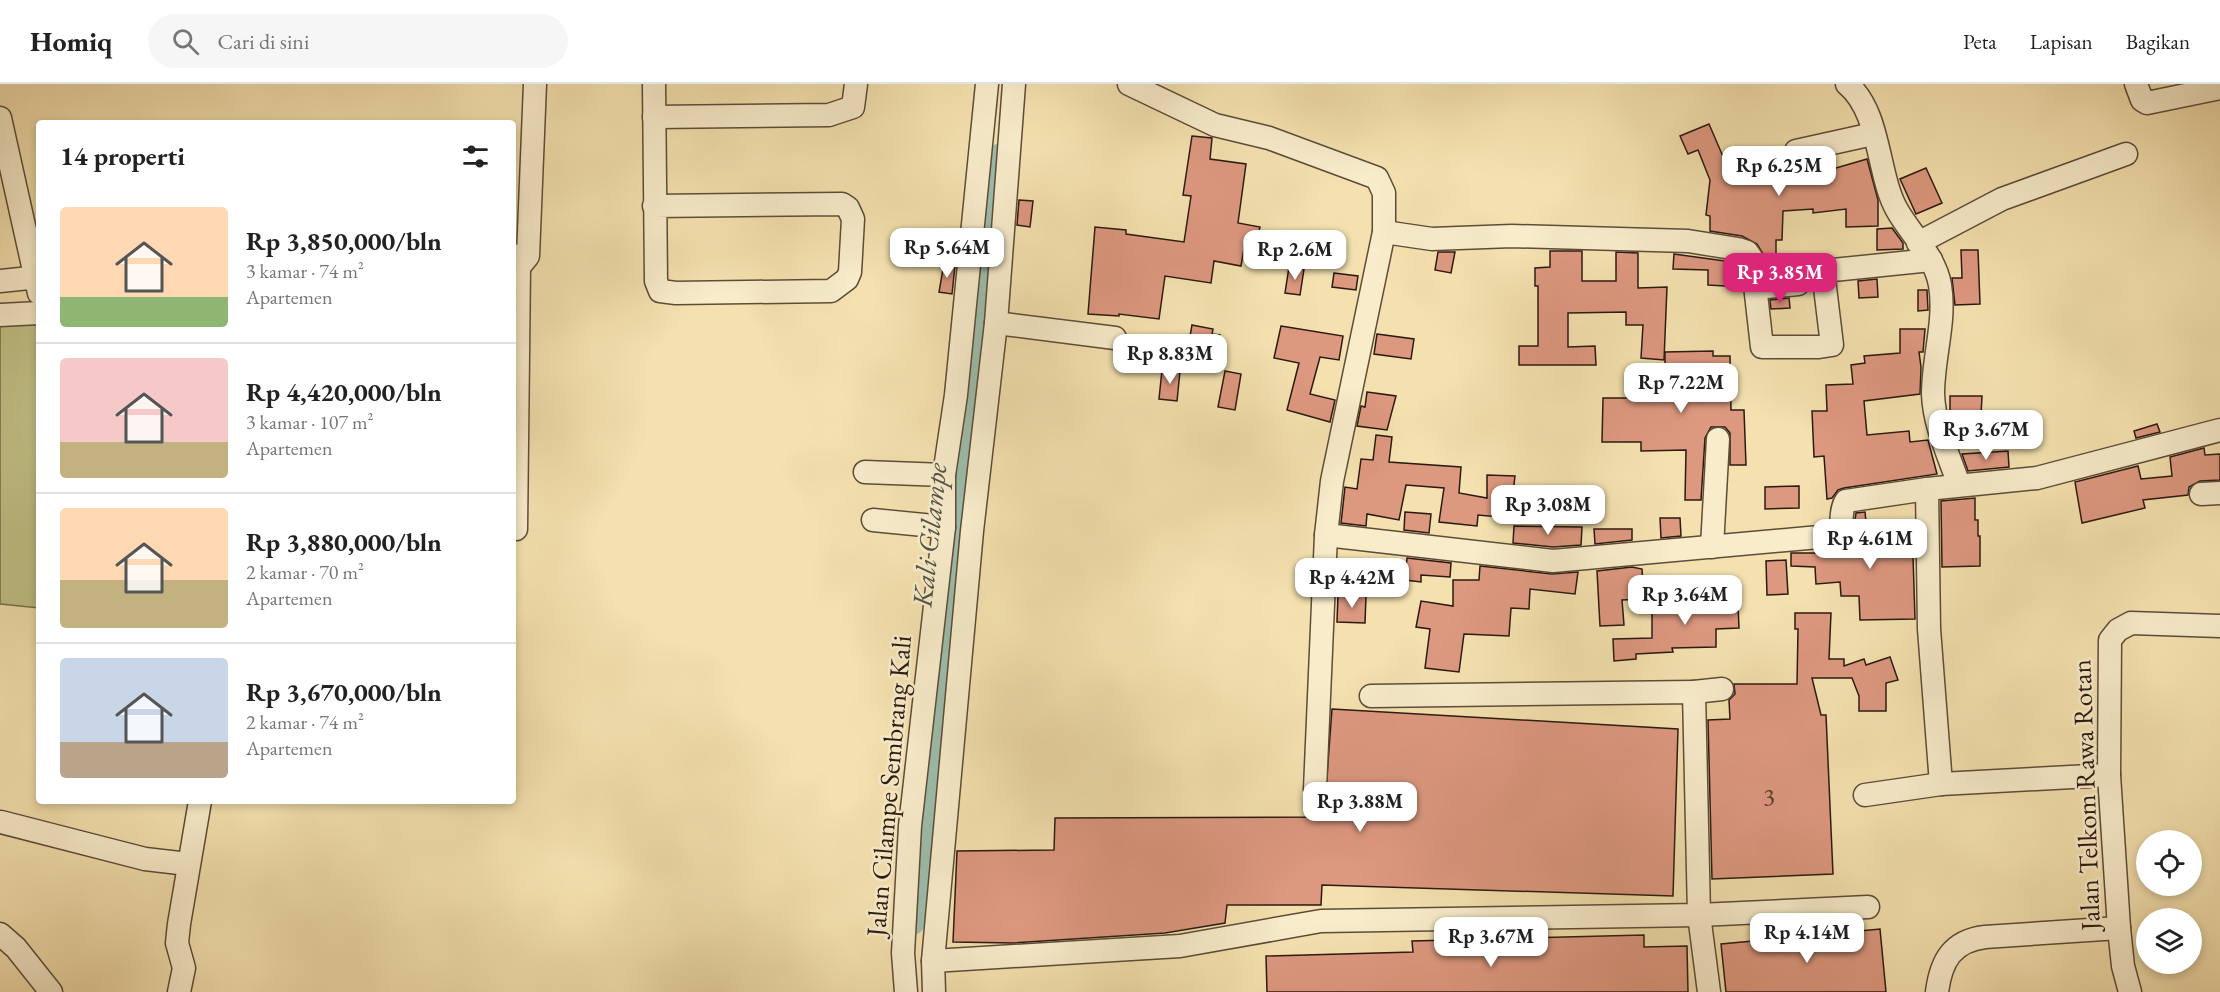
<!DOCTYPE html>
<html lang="id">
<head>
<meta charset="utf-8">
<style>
  :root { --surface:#fff; --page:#f6f6f6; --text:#222; --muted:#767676; --line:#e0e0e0; --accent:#db2777 }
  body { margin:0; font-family:"EB Garamond",serif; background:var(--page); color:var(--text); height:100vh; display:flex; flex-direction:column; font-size:22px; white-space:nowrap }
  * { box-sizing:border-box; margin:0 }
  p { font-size:20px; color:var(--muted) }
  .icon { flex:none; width:33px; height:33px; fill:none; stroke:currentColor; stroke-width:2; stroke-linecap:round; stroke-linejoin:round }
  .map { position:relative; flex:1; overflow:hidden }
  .drawer { position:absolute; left:36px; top:36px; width:480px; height:684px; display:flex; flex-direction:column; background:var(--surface); border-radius:6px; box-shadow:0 3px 9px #0003 }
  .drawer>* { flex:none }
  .controls { position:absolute; left:2136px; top:746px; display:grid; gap:12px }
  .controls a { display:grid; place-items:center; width:66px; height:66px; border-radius:50%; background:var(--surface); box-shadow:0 3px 9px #0003; font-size:30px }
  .price { position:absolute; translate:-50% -51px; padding:0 14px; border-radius:12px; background:#fff; color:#222; font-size:20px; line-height:39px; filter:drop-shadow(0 2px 3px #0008) }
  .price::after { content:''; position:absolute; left:50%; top:36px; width:18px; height:14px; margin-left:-9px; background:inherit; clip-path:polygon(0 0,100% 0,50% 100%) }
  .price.on { background:var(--accent); color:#fff }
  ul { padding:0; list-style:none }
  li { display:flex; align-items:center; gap:18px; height:150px; padding:0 24px }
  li+li { border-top:2px solid var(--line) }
  li span { display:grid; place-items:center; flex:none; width:168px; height:120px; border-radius:6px; color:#555 }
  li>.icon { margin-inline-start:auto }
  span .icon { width:72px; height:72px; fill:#fffc; stroke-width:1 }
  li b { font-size:26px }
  h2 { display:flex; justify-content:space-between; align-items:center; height:72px; padding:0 24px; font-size:26px }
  header { display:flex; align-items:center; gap:36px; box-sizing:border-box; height:84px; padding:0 30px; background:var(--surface); border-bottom:2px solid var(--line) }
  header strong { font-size:28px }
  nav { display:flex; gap:33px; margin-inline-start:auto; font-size:21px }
  .search { width:420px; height:54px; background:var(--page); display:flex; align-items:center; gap:15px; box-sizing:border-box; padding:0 21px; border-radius:33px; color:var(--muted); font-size:22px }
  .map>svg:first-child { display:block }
  .green { fill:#c1c187; stroke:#766e4c; stroke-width:1.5 }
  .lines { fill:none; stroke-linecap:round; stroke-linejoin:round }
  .canal { stroke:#9cbdac; stroke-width:18 }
  .building { fill:#dd9880; stroke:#2b1a10; stroke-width:1.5 }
  .minor-casing { stroke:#5d4c38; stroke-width:25 }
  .minor { stroke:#f8eccb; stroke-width:22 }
  .labels { text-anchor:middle; stroke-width:5; stroke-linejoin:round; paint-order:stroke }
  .number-label { font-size:24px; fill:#583a2c }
  .street-label { font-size:27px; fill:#2b1a10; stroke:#f8eccb }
  .water-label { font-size:28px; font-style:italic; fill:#535347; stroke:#f8eccb }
</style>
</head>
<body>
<header>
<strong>Homiq</strong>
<div class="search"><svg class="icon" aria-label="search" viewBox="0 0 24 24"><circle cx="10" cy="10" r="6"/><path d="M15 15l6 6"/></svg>Cari di sini</div>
<nav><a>Peta</a><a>Lapisan</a><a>Bagikan</a></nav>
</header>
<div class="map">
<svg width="2220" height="908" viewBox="0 0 2220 908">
  <rect width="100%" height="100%" fill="#f4e1af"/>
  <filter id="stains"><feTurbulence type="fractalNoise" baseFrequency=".00333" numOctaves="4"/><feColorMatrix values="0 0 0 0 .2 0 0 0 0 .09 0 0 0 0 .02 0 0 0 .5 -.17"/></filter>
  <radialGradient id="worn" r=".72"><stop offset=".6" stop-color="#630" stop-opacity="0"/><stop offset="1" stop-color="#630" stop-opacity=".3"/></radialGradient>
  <path class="green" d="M39 236V524L0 520V239Z"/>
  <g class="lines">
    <path class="canal" d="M915 841 998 69"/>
  </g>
  <g class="building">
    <path d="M1709 40 1734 98H1790V94L1830 92 1829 86 1867 75 1878 116V142L1846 143V125L1813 129V125L1783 127 1782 156H1776V189H1767L1765 173 1757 160 1742 152 1710 147V132L1706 131 1710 96 1698 66 1688 70 1680 52Z"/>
    <path d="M1192 52 1212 54 1210 75 1246 80 1238 139 1260 143 1256 161 1245 159 1241 182 1214 177 1211 199 1165 192 1159 235 1119 230V232L1088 230 1095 143 1126 146V150L1184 158 1191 112 1183 111Z"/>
    <path d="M1926 84 1942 119 1916 130 1900 95Z"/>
    <path d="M1019 116 1033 117 1030 143 1017 141Z"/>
    <path d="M1892 144 1903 159V165L1877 166V145Z"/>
    <path d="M1961 166H1978L1980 220 1955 221 1952 194H1962Z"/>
    <path d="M1550 167H1582V197H1616V168L1638 169V204L1667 203 1664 276 1641 274 1643 241H1626V228L1568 229V263L1595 262 1596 281H1519V262H1538V202H1535V184L1550 183Z"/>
    <path d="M1438 168H1455L1451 189 1435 186Z"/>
    <path d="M1674 170 1739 179 1742 203 1708 201V186L1673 185Z"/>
    <path d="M944 179 955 181 952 210 939 208Z"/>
    <path d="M1289 183 1304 185 1300 211 1285 209Z"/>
    <path d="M1334 189 1358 192 1356 206 1332 203Z"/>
    <path d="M1877 195 1878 213 1859 214 1858 197Z"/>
    <path d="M1918 206H1927L1928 226 1918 227Z"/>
    <path d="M1789 214 1790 224 1771 225 1770 216Z"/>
    <path d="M1192 241 1213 245 1212 250 1220 251 1216 274 1187 269Z"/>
    <path d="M1281 242 1343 252 1339 276 1320 273 1310 310 1335 316 1330 338 1287 326 1299 279 1274 274Z"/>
    <path d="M1900 245H1925L1923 268H1919L1921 283 1920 310 1864 317 1867 351 1909 347 1910 358 1928 356 1937 390 1844 404 1838 406 1832 414 1827 415 1824 372 1814 373 1812 327H1827L1826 301 1853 300 1851 281 1865 279 1864 272 1900 269Z"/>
    <path d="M1377 250 1414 255 1411 275 1374 270Z"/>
    <path d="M1713 267V272H1730L1731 326H1744L1746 381H1730V349L1725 343H1711L1705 354 1701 416H1685L1686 366 1641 367V358H1602L1603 314H1637V305H1665V268Z"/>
    <path d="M1162 286 1180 287 1177 317 1159 315Z"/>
    <path d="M1225 287 1241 290 1235 326 1218 323Z"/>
    <path d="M1367 308 1396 312 1387 346 1357 342 1361 322 1365 323Z"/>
    <path d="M1950 312H1982L1981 331H1950Z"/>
    <path d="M2157 340 2160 348 2136 354 2134 347Z"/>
    <path d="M1376 351 1392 353 1389 378 1461 383 1459 409 1487 414V391L1515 392 1510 434 1478 431 1477 442 1439 438 1444 404 1406 401 1399 436 1367 430 1366 442 1341 439 1345 403 1357 405 1361 375 1373 376Z"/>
    <path d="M2204 364 2205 371 2220 370V396L2200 397 2189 403 2188 411 2143 416 2145 424 2082 439 2075 398 2138 382 2141 395 2172 392 2170 373Z"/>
    <path d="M2008 367 2009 383 1968 387 1962 370Z"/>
    <path d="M1799 402V424L1765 425V403Z"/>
    <path d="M1975 414V436H1978V452H1980V482L1942 483 1941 417Z"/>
    <path d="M1405 428 1431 430 1429 449 1404 446Z"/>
    <path d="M1865 428 1867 448 1912 442 1915 535 1860 536 1859 512H1841L1840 498 1816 500 1815 483 1791 482V469H1820V466L1846 461 1853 449 1856 429Z"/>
    <path d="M1660 434H1680L1681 452 1661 454Z"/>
    <path d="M1514 442 1582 443 1581 461 1553 463 1513 459Z"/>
    <path d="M1594 445H1632V456L1595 460Z"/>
    <path d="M1407 474 1451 479 1450 493 1421 491V498L1405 496Z"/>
    <path d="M1786 476 1788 510 1767 511 1766 477Z"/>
    <path d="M1480 482 1552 490 1578 488 1575 510 1530 505 1529 525 1511 524 1509 552 1464 550 1459 588 1425 584 1430 545 1416 543 1421 517 1453 522V496H1479Z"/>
    <path d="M1632 483 1642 485 1644 515 1622 516 1624 541 1600 542 1597 487Z"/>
    <path d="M1714 499H1737L1739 544 1716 545V563L1672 564 1673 568 1636 570V575L1614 577 1613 555 1652 554V523L1714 522Z"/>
    <path d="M1338 511 1366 512 1365 539 1337 538Z"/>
    <path d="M1795 529H1831L1829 575H1844V582L1864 575 1866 581 1890 573 1898 596 1886 599V627H1859V612L1852 594H1812L1821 631H1826L1833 790 1712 795 1708 636 1730 635 1729 616 1735 610 1734 600H1797L1798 545H1795Z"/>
    <path d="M1332 625 1678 645 1673 812 1322 801 1321 821H1227L1225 839 1165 849 1013 859 953 858 957 767 1054 766 1055 734 1324 733Z"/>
    <path d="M1880 845 1886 908H1726L1721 860Z"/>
    <path d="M1644 851V863L1687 862 1688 908H1267L1266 872 1413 868 1412 857Z"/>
  </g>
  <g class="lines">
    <defs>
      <g id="minor">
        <path d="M1129 0 1215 41 1269 54 1377 94 1384 109V148L1332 397 1326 451 1315 705"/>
        <path d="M1847 0C1881 28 1877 91 1897 126 1911 151 1935 172 1940 201 1946 237 1933 273 1933 310 1934 341 1949 372 1959 401"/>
        <path d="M2136 0 2142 16 2147 19 2220 4"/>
        <path d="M654 33 829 31 853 23 856 0"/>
        <path d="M0 34 39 209"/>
        <path d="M1796 67 1873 50"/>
        <path d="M654 122 842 120 848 124 853 135 850 188 847 195 831 207 676 209 660 207 656 197 654 0"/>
        <path d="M1384 148 1432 155 1512 152 1688 157 1738 165 1747 168 1752 175 1762 263H1819L1832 261 1823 187"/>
        <path d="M1918 159 2002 115 2126 70"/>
        <path d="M513 171 519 183 516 445H513"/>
        <path d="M513 185 519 183 528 172 535 0"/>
        <path d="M0 197 39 193"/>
        <path d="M1756 204 1798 200V186L1815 183 1823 187 1931 176"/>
        <path d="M0 231 39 229"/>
        <path d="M996 239 1115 254"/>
        <path d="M865 388 944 391"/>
        <path d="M1927 405 1929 545 1941 700"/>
        <path d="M2201 410 2220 409"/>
        <path d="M873 436 944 443"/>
        <path d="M1326 451 1553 477 1830 452 1838 450C1844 440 1839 427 1846 417L1927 405 2037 394 2220 346"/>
        <path d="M1712 463 1718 355"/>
        <path d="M1694 608 1722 605"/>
        <path d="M1371 612 1694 608 1699 831 1709 908"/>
        <path d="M1865 711 1941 700 2109 691"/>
        <path d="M1 738 145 775 188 780"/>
        <path d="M0 850 16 864 51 908"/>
        <path d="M933 877 1180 862 1321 837 1699 831 1868 823"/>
        <path d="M179 908 184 884 177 859 179 840 200 717"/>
        <path d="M906 908 903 869 910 742 944 443V391L956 311 987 0"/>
        <path d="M934 908 933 877 972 447 996 239 1014 0"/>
        <path d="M1937 908C1941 877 1952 857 1985 853L2119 844"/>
        <path d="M2130 908 2123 882 2119 844 2109 691 2110 556 2118 546 2131 539 2220 542"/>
      </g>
    </defs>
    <use href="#minor" class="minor-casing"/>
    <use href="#minor" class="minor"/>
  </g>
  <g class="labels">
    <g class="number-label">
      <text x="1769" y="721">3</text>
    </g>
    <g class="street-label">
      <text transform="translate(889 702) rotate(-85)" y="9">Jalan Cilampe Sembrang Kali</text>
      <text transform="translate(2086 711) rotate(-92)" y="9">Jalan Telkom Rawa Rotan</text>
    </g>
    <g class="water-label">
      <text transform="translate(929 451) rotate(-84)" y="10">Kali Cilampe</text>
    </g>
  </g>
  <rect width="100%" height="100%" filter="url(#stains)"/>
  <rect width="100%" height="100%" fill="url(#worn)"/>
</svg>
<div class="controls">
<a><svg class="icon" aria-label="locate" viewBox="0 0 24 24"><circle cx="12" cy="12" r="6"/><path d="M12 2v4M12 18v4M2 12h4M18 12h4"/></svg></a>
<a><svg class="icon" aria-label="layers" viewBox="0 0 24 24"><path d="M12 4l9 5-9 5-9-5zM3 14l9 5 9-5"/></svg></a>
</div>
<b class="price" style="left:1779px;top:113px">Rp 6.25M</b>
<b class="price" style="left:947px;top:195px">Rp 5.64M</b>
<b class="price" style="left:1295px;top:197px">Rp 2.6M</b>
<b class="price on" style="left:1780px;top:220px">Rp 3.85M</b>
<b class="price" style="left:1170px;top:301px">Rp 8.83M</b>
<b class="price" style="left:1681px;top:330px">Rp 7.22M</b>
<b class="price" style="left:1986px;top:377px">Rp 3.67M</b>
<b class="price" style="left:1548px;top:452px">Rp 3.08M</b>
<b class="price" style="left:1870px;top:486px">Rp 4.61M</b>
<b class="price" style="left:1352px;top:525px">Rp 4.42M</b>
<b class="price" style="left:1685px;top:542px">Rp 3.64M</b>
<b class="price" style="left:1360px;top:749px">Rp 3.88M</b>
<b class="price" style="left:1807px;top:880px">Rp 4.14M</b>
<b class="price" style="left:1491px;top:884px">Rp 3.67M</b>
<section class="drawer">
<h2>14 properti<svg class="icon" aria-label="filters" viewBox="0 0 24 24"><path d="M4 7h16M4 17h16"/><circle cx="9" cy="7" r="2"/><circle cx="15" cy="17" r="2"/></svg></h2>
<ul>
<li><span style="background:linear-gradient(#ffd9b3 75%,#8fb573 0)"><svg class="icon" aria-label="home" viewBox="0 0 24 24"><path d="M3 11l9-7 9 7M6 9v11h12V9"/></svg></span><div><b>Rp 3,850,000/bln</b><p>3 kamar · 74 m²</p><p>Apartemen</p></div></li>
<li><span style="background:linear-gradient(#f6c9c9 70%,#c2b280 0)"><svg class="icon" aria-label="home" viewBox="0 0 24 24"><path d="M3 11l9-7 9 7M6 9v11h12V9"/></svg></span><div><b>Rp 4,420,000/bln</b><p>3 kamar · 107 m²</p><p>Apartemen</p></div></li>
<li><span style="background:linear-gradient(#ffd9b3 60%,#c2b280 0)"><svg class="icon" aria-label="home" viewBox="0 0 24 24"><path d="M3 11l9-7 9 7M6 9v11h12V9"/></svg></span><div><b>Rp 3,880,000/bln</b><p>2 kamar · 70 m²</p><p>Apartemen</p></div></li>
<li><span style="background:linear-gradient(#c9d6e8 70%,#b9a48a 0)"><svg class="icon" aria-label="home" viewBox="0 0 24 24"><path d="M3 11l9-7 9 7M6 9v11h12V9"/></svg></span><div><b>Rp 3,670,000/bln</b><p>2 kamar · 74 m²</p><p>Apartemen</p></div></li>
</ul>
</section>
</div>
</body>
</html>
